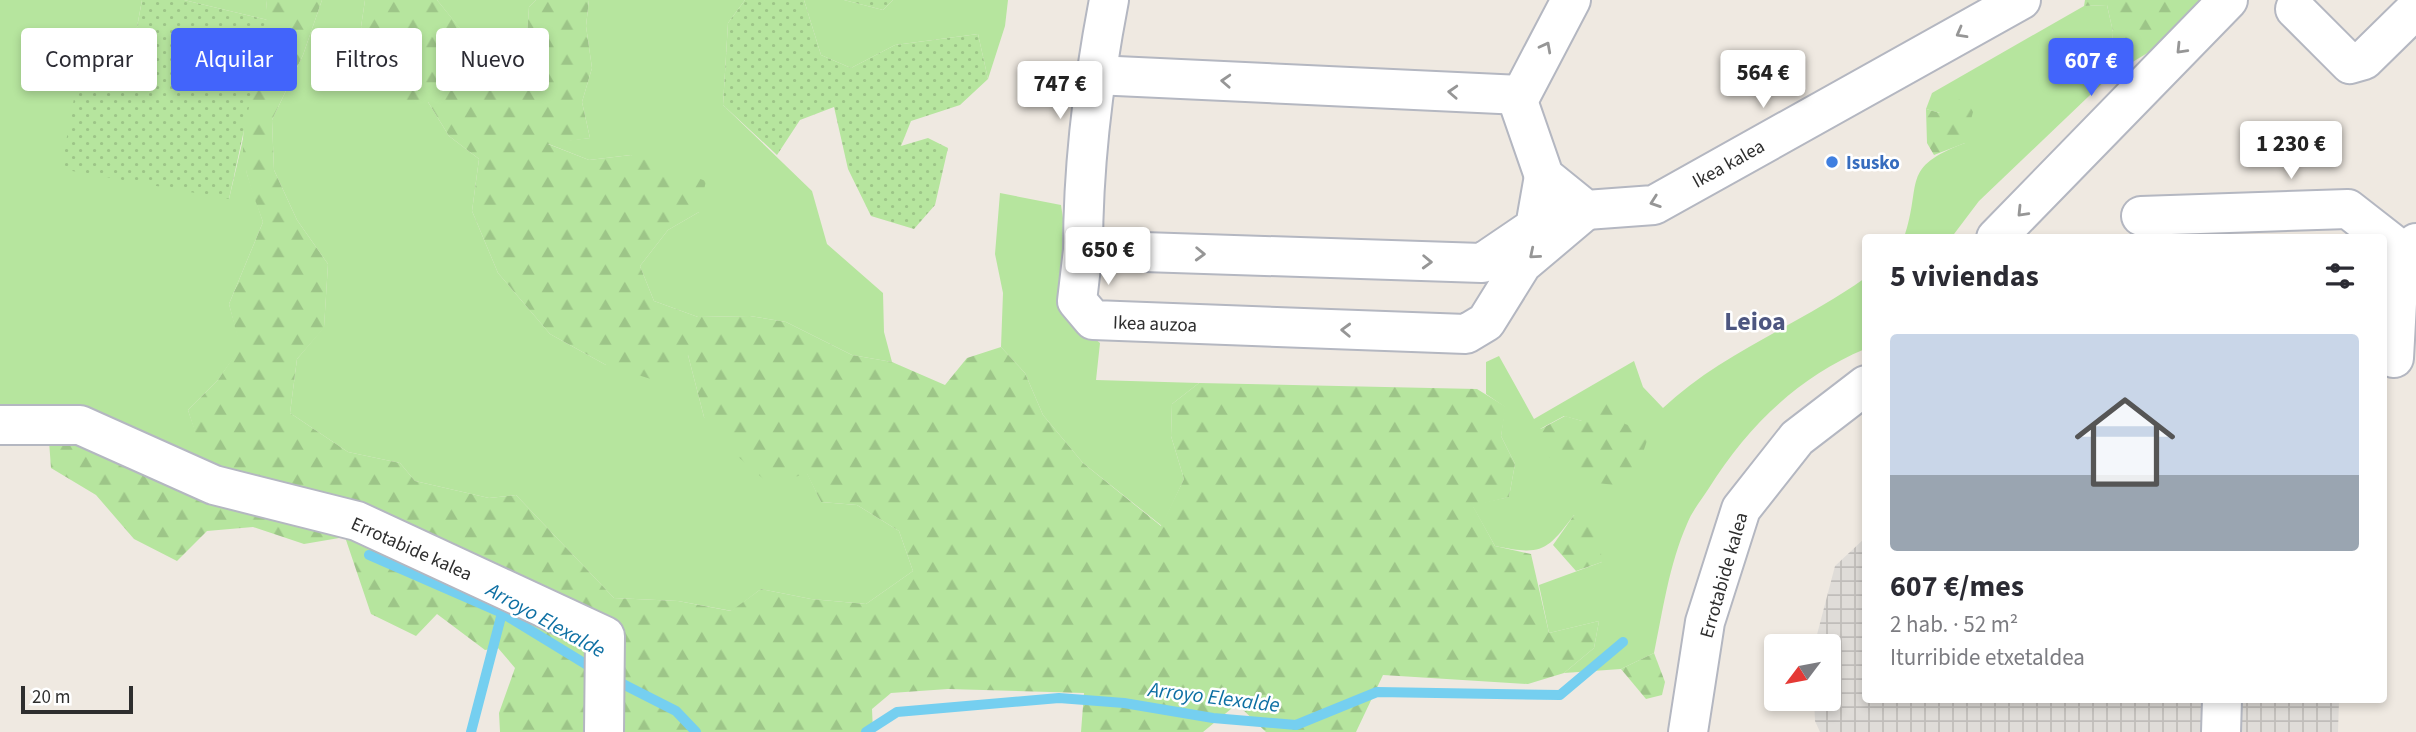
<!DOCTYPE html>
<html lang="es">
<head>
<meta charset="utf-8">
<style>
  :root { --surface:#fff; --page:#f2f2f3; --text:#2b2b33; --muted:#7c7c81; --accent:#4264fb }
  body { margin:0; font-family:"Source Sans 3",sans-serif; background:var(--page); color:var(--text); height:100vh; display:flex; flex-direction:column; font-size:26px; white-space:nowrap }
  * { box-sizing:border-box; margin:0 }
  p { font-size:23px; color:var(--muted) }
  .icon { flex:none; width:38px; height:38px; fill:none; stroke:currentColor; stroke-width:2; stroke-linecap:round; stroke-linejoin:round }
  .map { position:relative; flex:1; overflow:hidden }
  .side { position:absolute; left:1862px; top:234px; width:525px; height:469px; display:flex; flex-direction:column; background:var(--surface); border-radius:7px; box-shadow:0 4px 10px #0003 }
  .side>* { flex:none }
  .banner { position:absolute; left:21px; top:28px; width:665px; height:63px; display:flex; gap:14px }
  .needle { width:46px; rotate:238deg }
  .tools { position:absolute; left:1764px; top:634px; display:grid; gap:14px }
  .tools a { display:grid; place-items:center; width:77px; height:77px; border-radius:7px; background:var(--surface); box-shadow:0 4px 10px #0003; font-size:35px }
  .scale { position:absolute; left:21px; bottom:18px; width:112px; box-sizing:border-box; padding-left:7px; border:4px solid #2e2e2e; border-top:0; font-size:19px; line-height:24px; white-space:nowrap; color:#2e2e2e; -webkit-text-stroke:5px #fff; paint-order:stroke }
  .price { position:absolute; translate:-50% -60px; padding:0 16px; border-radius:7px; background:#fff; color:#222; font-size:23px; line-height:46px; filter:drop-shadow(0 2px 4px #0008) }
  .price::after { content:''; position:absolute; left:50%; top:42px; width:21px; height:16px; margin-left:-10px; background:inherit; clip-path:polygon(0 0,100% 0,50% 100%) }
  .price.active { background:var(--accent); color:#fff }
  ul { padding:0; list-style:none }
  li { display:grid; align-content:center; gap:14px; height:371px; padding:0 28px }
  li span { display:grid; place-items:center; height:217px; border-radius:7px; color:#555 }
  li>.icon { margin-inline-start:auto }
  span .icon { width:126px; height:126px; fill:#fffc; stroke-width:1 }
  li b { font-size:30px }
  h2 { display:flex; justify-content:space-between; align-items:center; height:84px; padding:0 28px; font-size:30px }
  .chip { padding:0 24px; border-radius:7px; background:var(--surface); box-shadow:0 4px 10px #0003; font-size:24px; line-height:63px }
  .chip.active { background:var(--accent); color:#fff }
  .map>svg:first-child { display:block }
  .grass { fill:#b6e59e; fill-rule:evenodd }
  .forest { fill:url(#forest-firs) }
  .garden { fill:url(#garden-dots) }
  .plaza { fill:url(#plaza-grid) }
  .lines { fill:none; stroke-linecap:round; stroke-linejoin:round }
  .stream { stroke:#75cff0; stroke-width:10 }
  .minor-casing { stroke:#b4b7c1; stroke-width:42 }
  .minor { stroke:#fff; stroke-width:38 }
  .oneway { stroke:#969696 }
  .shop-dot { fill:#3f7fe0; stroke:#fff; stroke-width:2.5 }
  .labels { text-anchor:middle; stroke-width:5; stroke-linejoin:round; paint-order:stroke }
  .shop-label { font-size:19px; font-weight:bold; fill:#366cbe; stroke:#fff; text-anchor:start }
  .street-label { font-size:19px; fill:#2e2e2e; stroke:#fff }
  .water-label { font-size:21px; font-style:italic; fill:#0d6fa3; stroke:#fff }
  .district-label { font-size:26px; font-weight:bold; fill:#4d5680; stroke:#fff }
</style>
</head>
<body>
<div class="map">
<svg width="2416" height="732" viewBox="0 0 2416 732">
  <defs>
    <pattern id="forest-firs" width="22" height="20" patternUnits="userSpaceOnUse" patternTransform="scale(1.75)"><rect width="22" height="20" fill="#b6e59e"/><path d="M5 1l3.5 6h-7zM16 11l3.5 6h-7z" fill="#9dc588"/></pattern>
    <pattern id="garden-dots" width="8" height="8" patternUnits="userSpaceOnUse" patternTransform="scale(1.75)"><rect width="8" height="8" fill="#b6e59e"/><path d="M2 2h.1M6 6h.1" fill="none" stroke="#9dc588" stroke-width="1.8" stroke-linecap="round"/></pattern>
    <pattern id="plaza-grid" width="8" height="8" patternUnits="userSpaceOnUse" patternTransform="scale(1.75)"><rect width="8" height="8" fill="#dfdcd8"/><path d="M0 4h8M4 0v8" fill="none" stroke="#c0bdba"/></pattern>
  </defs>
  <rect width="100%" height="100%" fill="#efe9e1"/>
  <g class="grass">
    <path d="M0 0H142L128 76 80 67 229 199 243 139 247 174 263 222 229 304 241 347 218 380 188 410 201 448 181 495 89 448 49 441 0 440Z"/>
    <path d="M184 0H266L268 20Z"/>
    <path d="M322 0H365L361 27 428 102 449 136 479 159 472 211 498 273 550 334 606 365 688 355 704 417 807 473 821 502 857 505 899 531 913 571 866 604 811 599 761 589 732 611 678 601 614 598 516 495 489 498 415 481 400 463 348 452 290 413 297 359 324 327 328 264 297 220 274 170 272 120 303 55Z"/>
    <path d="M437 0H536L529 7 526 50 491 67Z"/>
    <path d="M589 0H745L728 23 723 105 812 191 827 244 883 293 884 332 892 362 852 355 786 322 750 316 698 317 654 301 640 266 668 230 699 212 631 155 589 160 546 143 590 138 582 102 592 68 586 26Z"/>
    <path d="M804 0H844L883 10 893 0H1008L1005 26 988 79 978 34 895 45 851 68 821 55Z"/>
    <path d="M2107 5 2113 32 2111 75 1979 201 1951 238H1904C1923 182 1899 168 1965 143L1940 113 1926 109 1932 93 2084 6Z"/>
    <path d="M1000 193 1061 205 1065 231 1060 289 1068 317 1100 343 1096 380 1199 383 1172 404 1171 436 1184 479 1162 526 1083 463 1043 415 1025 373 1001 347 1003 293 995 254Z"/>
    <path d="M1865 278V349C1798 377 1747 427 1709 488 1702 499 1692 511 1687 524 1669 565 1663 610 1654 653L1621 669 1564 673 1594 648 1599 621 1549 633 1539 585 1602 562 1574 515C1546 553 1540 555 1495 546L1472 505 1509 497 1515 464 1501 436 1505 407 1486 394V362L1499 356 1534 419 1634 361 1643 387 1663 408C1721 353 1801 324 1865 278ZM1564 416 1582 421 1540 429Z"/>
  </g>
  <g class="forest">
    <path d="M266 0H322L303 55 272 120 274 170 297 220 328 264 324 328 297 359 290 413 348 452 400 463 415 481 489 498 516 495 614 598 678 601 731 611 761 589 811 599 866 604 913 571 899 531 857 505 821 502 807 474 768 483 735 454 704 417 688 355 654 380 606 365 550 334 498 273 472 211 479 159 449 136 428 102 399 107 361 27 365 0H437L491 66 526 50 529 7 536 0H589L586 26 592 68 582 102 590 138 548 144 589 160 631 155 706 181 699 212 668 230 640 266 654 301 698 317 750 316 786 322 852 355 892 362 945 385 967 358 1001 347 1025 373 1043 415 1083 463 1161 526 1184 479 1171 436 1172 404 1199 383 1477 389 1506 407 1501 436 1515 464 1509 497 1473 506 1495 546 1531 554 1549 633 1599 621 1594 648 1564 673 1528 684 1383 675 1356 732H1266L1237 704 1203 732H1081L1084 693 948 689 891 693 872 709 873 732H500L499 713 515 668 498 648 485 650 437 614 416 636 371 614 345 537 304 544 253 527 207 531 177 561 134 539 96 495 51 468 49 441 89 448 181 494 200 448 188 410 218 380 240 347 229 304 263 222C254 196 241 167 243 138 246 91 271 47 266 0Z"/>
    <path d="M2085 0H2199V11L2174 37 2111 75 2113 32 2107 5 2084 6Z"/>
    <path d="M1964 96 1973 112 1965 143 1934 155 1927 143 1926 109 1940 113Z"/>
    <path d="M1598 400 1618 405 1625 424 1650 432 1639 464 1615 485 1579 481 1543 452 1539 430 1565 416 1582 421Z"/>
    <path d="M1574 515 1598 527 1602 562 1576 571 1553 545Z"/>
    <path d="M1654 653 1665 682 1662 695 1646 699 1621 669Z"/>
  </g>
  <g class="garden">
    <path d="M142 0H184L268 20 229 199 61 169 80 66 128 76Z"/>
    <path d="M745 0H804L821 55 851 68 895 45 978 34 988 79 960 105 911 121 901 146 928 138 948 148 935 205 914 229 871 216 848 169 834 107 800 120 777 155 723 105 728 23Z"/>
    <path d="M844 0H893L883 10Z"/>
  </g>
  <path class="plaza" d="M1865 538 1866 700H2339L2338 732H1820L1815 721 1814 698H1829V646H1814L1835 566Z"/>
  <g class="lines">
    <g class="stream">
      <path d="M369 555 502 613 597 671"/>
      <path d="M611 678 676 711 696 732"/>
      <path d="M471 732 502 613"/>
      <path d="M866 732 897 712 1059 698 1124 703 1213 718 1296 725 1377 692 1560 695 1623 642"/>
    </g>
    <defs>
      <g id="minor">
        <path d="M1571 0 1518 101 1544 176 1586 210 1654 205 2021 0"/>
        <path d="M2295 9 2350 64 2364 60 2416 9"/>
        <path d="M1095 75 1521 95"/>
        <path d="M1544 176 1535 227 1482 263 1083 250 1077 301 1093 320 1466 334 1486 322 1522 264 1586 210"/>
        <path d="M2141 216 2348 209 2407 255"/>
        <path d="M1996 238 2228 0"/>
        <path d="M1083 250C1083 165 1093 83 1109 0"/>
        <path d="M2394 358 2399 267 2416 243"/>
        <path d="M0 425H80L214 485 357 521 605 636 604 732"/>
        <path d="M1688 732 1705 622 1741 509 1797 438 1866 385"/>
        <path d="M2221 732 2222 700"/>
      </g>
    </defs>
    <use href="#minor" class="minor-casing"/>
    <use href="#minor" class="minor"/>
  </g>
  <defs><path id="oneway-chevron" d="M-2-3.5L2.5 0L-2 3.5" fill="none" stroke-width="1.6" stroke-linecap="round" stroke-linejoin="round" transform="scale(1.75)"/></defs>
  <g class="oneway">
    <use href="#oneway-chevron" transform="translate(1961 33) rotate(151)"/>
    <use href="#oneway-chevron" transform="translate(1546 47) rotate(-62)"/>
    <use href="#oneway-chevron" transform="translate(2181 49) rotate(134)"/>
    <use href="#oneway-chevron" transform="translate(1226 81) rotate(-177)"/>
    <use href="#oneway-chevron" transform="translate(1453 92) rotate(-177)"/>
    <use href="#oneway-chevron" transform="translate(1655 202) rotate(161)"/>
    <use href="#oneway-chevron" transform="translate(2022 212) rotate(134)"/>
    <use href="#oneway-chevron" transform="translate(1200 254) rotate(2)"/>
    <use href="#oneway-chevron" transform="translate(1534 254) rotate(140)"/>
    <use href="#oneway-chevron" transform="translate(1427 262) rotate(2)"/>
    <use href="#oneway-chevron" transform="translate(1346 330) rotate(-178)"/>
  </g>
  <circle class="shop-dot" cx="1832" cy="162" r="7"/>
  <g class="labels">
    <g class="shop-label">
      <text x="1846" y="169">Isusko</text>
    </g>
    <g class="street-label">
      <text transform="translate(1728 163) rotate(-29)" y="7">Ikea kalea</text>
      <text transform="translate(1155 323) rotate(2)" y="7">Ikea auzoa</text>
      <text transform="translate(412 548) rotate(24)" y="7">Errotabide kalea</text>
      <text transform="translate(1723 575) rotate(-74)" y="7">Errotabide kalea</text>
    </g>
    <g class="water-label">
      <text transform="translate(546 620) rotate(29)" y="7">Arroyo Elexalde</text>
      <text transform="translate(1214 697) rotate(7)" y="7">Arroyo Elexalde</text>
    </g>
    <g class="district-label">
      <text x="1755" y="330">Leioa</text>
    </g>
  </g>
</svg>
<div class="tools">
<a><svg class="needle" viewBox="-14 -14 28 28"><path d="M0-13l5 13h-10z" fill="#e53935"/><path d="M0 13l5-13h-10z" fill="#7c7c81"/></svg></a>
</div>
<div class="scale">20 m</div>
<b class="price active" style="left:2091px;top:98px">607 €</b>
<b class="price" style="left:1763px;top:110px">564 €</b>
<b class="price" style="left:1060px;top:121px">747 €</b>
<b class="price" style="left:2291px;top:181px">1 230 €</b>
<b class="price" style="left:1108px;top:287px">650 €</b>
<div class="banner">
<a class="chip">Comprar</a>
<a class="chip active">Alquilar</a>
<a class="chip">Filtros</a>
<a class="chip">Nuevo</a>
</div>
<section class="side">
<h2>5 viviendas<svg class="icon" aria-label="filters" viewBox="0 0 24 24"><path d="M4 7h16M4 17h16"/><circle cx="9" cy="7" r="2"/><circle cx="15" cy="17" r="2"/></svg></h2>
<ul>
<li><span style="background:linear-gradient(#c9d6e8 65%,#9aa5b1 0)"><svg class="icon" aria-label="home" viewBox="0 0 24 24"><path d="M3 11l9-7 9 7M6 9v11h12V9"/></svg></span><div><b>607 €/mes</b><p>2 hab. · 52 m²</p><p>Iturribide etxetaldea</p></div></li>
</ul>
</section>
</div>
</body>
</html>
